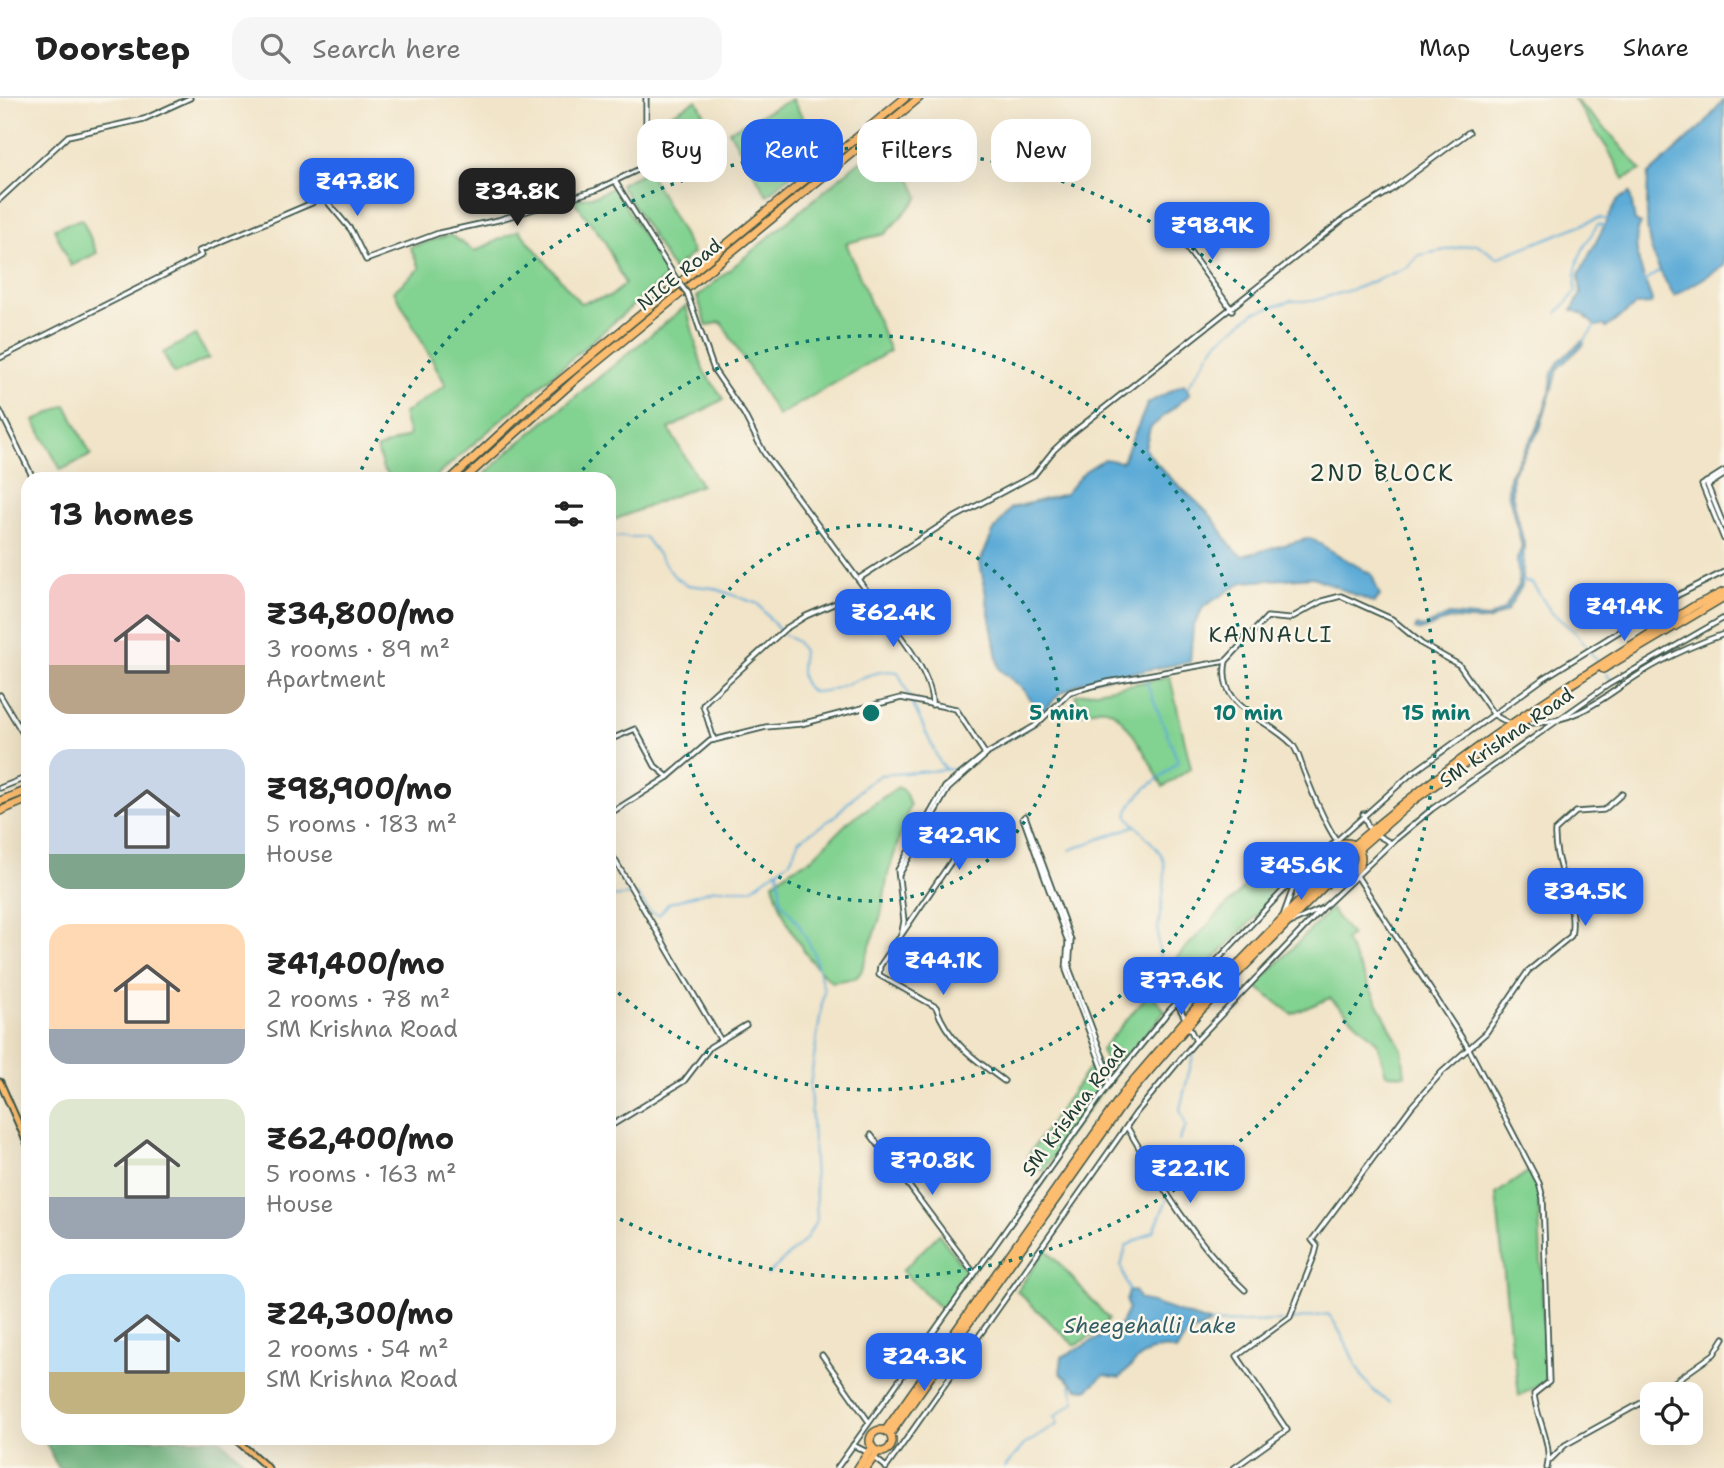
<!DOCTYPE html>
<html lang="en">
<head>
<meta charset="utf-8">
<style>
  :root { --surface:#fff; --page:#f6f6f6; --text:#222; --muted:#767676; --line:#e0e0e0; --accent:#2563eb }
  body { margin:0; font-family:"Shantell Sans",sans-serif; background:var(--page); color:var(--text); height:100vh; display:flex; flex-direction:column; font-size:26px; white-space:nowrap }
  * { box-sizing:border-box; margin:0 }
  p { font-size:23px; color:var(--muted) }
  .icon { flex:none; width:38px; height:38px; fill:none; stroke:currentColor; stroke-width:2; stroke-linecap:round; stroke-linejoin:round }
  .map { position:relative; flex:1; overflow:hidden }
  .sheet { position:absolute; left:21px; top:374px; width:595px; height:973px; display:flex; flex-direction:column; background:var(--surface); border-radius:21px; box-shadow:0 7px 28px #0002 }
  .sheet>* { flex:none }
  .guide { position:absolute; left:637px; top:21px; width:665px; height:63px; display:flex; gap:14px }
  .buttons { position:absolute; left:1640px; top:1284px; display:grid; gap:14px }
  .buttons a { display:grid; place-items:center; width:63px; height:63px; border-radius:14px; background:var(--surface); box-shadow:0 7px 28px #0002; font-size:35px }
  .price { position:absolute; translate:-50% -60px; padding:0 16px; border-radius:14px; background:var(--accent); color:#fff; font-size:23px; line-height:46px; filter:drop-shadow(0 2px 4px #0008) }
  .price::after { content:''; position:absolute; left:50%; top:42px; width:21px; height:16px; margin-left:-10px; background:inherit; clip-path:polygon(0 0,100% 0,50% 100%) }
  .price.on { background:#222; color:#fff }
  ul { padding:0; list-style:none }
  li { display:flex; align-items:center; gap:21px; height:175px; padding:0 28px }
  li span { display:grid; place-items:center; flex:none; width:196px; height:140px; border-radius:21px; color:#555 }
  li>.icon { margin-inline-start:auto }
  span .icon { width:84px; height:84px; fill:#fffc; stroke-width:1 }
  li b { font-size:30px }
  h2 { display:flex; justify-content:space-between; align-items:center; height:84px; padding:0 28px; font-size:30px }
  .tag { padding:0 24px; border-radius:21px; background:var(--surface); box-shadow:0 7px 28px #0002; font-size:24px; line-height:63px }
  .tag.on { background:var(--accent); color:#fff }
  header { display:flex; align-items:center; gap:42px; box-sizing:border-box; height:98px; padding:0 35px; background:var(--surface); border-bottom:2px solid var(--line) }
  header strong { font-size:33px }
  nav { display:flex; gap:38px; margin-inline-start:auto; font-size:24px }
  .search { width:490px; height:63px; background:var(--page); display:flex; align-items:center; gap:18px; box-sizing:border-box; padding:0 24px; border-radius:21px; color:var(--muted); font-size:26px }
  .map>svg:first-child { display:block }
  .green { fill:#82d291; stroke:#508862; stroke-width:2 }
  .forest { fill:#69b47b; stroke:#447858; stroke-width:2 }
  .water { fill:#5dabd7; stroke:#3e7486; stroke-width:2 }
  .lines { fill:none; stroke-linecap:round; stroke-linejoin:round }
  .stream { stroke:#5dabd7; stroke-width:2 }
  .minor-casing { stroke:#3e564a; stroke-width:7 }
  .major-casing { stroke:#3e564a; stroke-width:9 }
  .highway-casing { stroke:#3e564a; stroke-width:10 }
  .minor { stroke:#fff; stroke-width:3.5 }
  .major { stroke:#fcbd6f; stroke-width:5 }
  .highway { stroke:#fcbd6f; stroke-width:7 }
  .minor-bridge-casing { stroke:#3e564a; stroke-width:7; stroke-linecap:butt }
  .minor-bridge { stroke:#fff; stroke-width:3.5 }
  .ring { fill:none; stroke:#0f766e; stroke-width:3.5; stroke-dasharray:3.5 7 }
  .labels { text-anchor:middle; stroke-width:5; stroke-linejoin:round; paint-order:stroke }
  .street-label { font-size:19px; fill:#1f3d34; stroke:#fbf7ec }
  .neighbourhood-label { font-size:21px; letter-spacing:2px; fill:#1f3d34; stroke:#fbf7ec }
  .water-label { font-size:21px; font-style:italic; fill:#325e65; stroke:#fbf7ec }
  .quarter-label { font-size:23px; letter-spacing:2px; fill:#1f3d34; stroke:#fbf7ec }
  .centre { fill:#0f766e; stroke:#fbf7ec; stroke-width:3.5 }
  .ring-label { font-size:21px; text-anchor:middle; font-weight:bold; fill:#0f766e; stroke:#fbf7ec; stroke-width:5; stroke-linejoin:round; paint-order:stroke }
</style>
</head>
<body>
<header>
<strong>Doorstep</strong>
<div class="search"><svg class="icon" aria-label="search" viewBox="0 0 24 24"><circle cx="10" cy="10" r="6"/><path d="M15 15l6 6"/></svg>Search here</div>
<nav><a>Map</a><a>Layers</a><a>Share</a></nav>
</header>
<div class="map">
<svg width="1724" height="1370" viewBox="0 0 1724 1370">
  <rect width="100%" height="100%" fill="#fbf7ec"/>
  <filter id="ink" filterUnits="userSpaceOnUse"><feTurbulence type="fractalNoise" baseFrequency=".0143" numOctaves="2"/><feDisplacementMap in="SourceGraphic" scale="14" xChannelSelector="R" yChannelSelector="G"/><feConvolveMatrix kernelMatrix="1 2 1 2 8 2 1 2 1" color-interpolation-filters="sRGB"/></filter>
  <filter id="wash" filterUnits="userSpaceOnUse"><feTurbulence type="fractalNoise" baseFrequency=".00686" numOctaves="4" result="noise"/><feDisplacementMap in="SourceGraphic" scale="28" xChannelSelector="R" yChannelSelector="G"/><feGaussianBlur stdDeviation="1.57" result="paint"/><feColorMatrix in="noise" values="0 0 0 0 0 0 0 0 0 0 0 0 0 0 0 0 0 1.4 0 .05"/><feComposite in="paint" operator="in"/></filter>
  <g filter="url(#wash)">
    <rect width="100%" height="100%" fill="#f1e4c8"/>
    <g class="green">
      <path d="M1573 0 1610 35 1641 72 1624 81 1607 50Z"/>
      <path d="M792 1 821 52 767 97 729 33Z"/>
      <path d="M697 2 714 35 677 51 664 20Z"/>
      <path d="M891 37 919 99 885 136 846 145 890 253 778 318 721 224 707 228 697 199Z"/>
      <path d="M648 72 693 155 673 172 620 86Z"/>
      <path d="M553 77 570 97 538 107 530 97Z"/>
      <path d="M614 89 667 178 433 381H393L383 371 377 351 409 338 403 316 446 287 394 193 420 170 410 149 450 137 475 153 519 132 580 205 611 198 625 186 604 142 573 102 597 97Z"/>
      <path d="M82 121 97 155 71 168 54 130Z"/>
      <path d="M686 208 703 272 724 301 669 331 701 387 609 424V382L480 381 509 353Z"/>
      <path d="M195 237 209 260 174 276 163 255Z"/>
      <path d="M66 307 91 357 61 372 34 323Z"/>
      <path d="M1170 579 1191 670 1163 689C1153 669 1131 628 1114 615 1105 607 1093 612 1082 615L1075 597Z"/>
      <path d="M898 689 905 694 910 707 888 776 881 817 861 874 856 880 832 884C804 861 782 821 773 785L791 771 810 762 848 724Z"/>
      <path d="M1281 768 1288 786 1188 887 1177 876 1174 862 1258 775Z"/>
      <path d="M1331 811 1351 837 1345 842 1402 952 1405 977 1386 976 1377 944 1330 900 1292 916 1255 888Z"/>
      <path d="M1150 894 1165 913 1112 977 1101 952Z"/>
      <path d="M1096 960 1106 987 1042 1074 1027 1059Z"/>
      <path d="M1529 1073 1538 1091 1546 1283 1519 1298 1514 1255 1512 1256 1496 1096Z"/>
      <path d="M939 1136 969 1177 942 1212 902 1173Z"/>
      <path d="M1046 1151 1109 1221 1094 1237 1074 1247 1017 1193Z"/>
    </g>
    <path class="forest" d="M44 1341H219L252 1370H58Z"/>
    <g class="water">
      <path d="M1724 1V168L1674 198C1643 148 1646 133 1648 77L1704 26Z"/>
      <path d="M1630 95 1635 123 1641 126C1628 146 1645 182 1652 202L1651 206 1636 207 1606 230 1604 227 1595 228 1583 216 1572 212 1581 196 1579 177 1618 101Z"/>
      <path d="M1582 243 1584 246 1558 270 1540 331 1512 376V396L1524 446 1522 488 1507 513 1488 523 1450 521 1421 533 1415 531 1417 527 1423 529 1449 517 1488 520 1504 511 1519 487 1517 461 1522 449 1508 394 1509 378 1537 331 1550 294 1552 275 1559 263Z"/>
      <path d="M1184 286 1190 296 1150 330 1145 350C1163 377 1187 393 1209 416 1223 430 1226 447 1242 458L1310 440 1372 477 1380 498 1374 505 1313 479 1243 484 1203 509 1193 530 1190 564 1082 584 1059 596 1041 617 1023 591 999 571 980 464 993 434 1011 410 1065 396 1085 373 1104 361 1122 364 1148 305Z"/>
      <path d="M1129 1193H1134L1140 1201 1211 1225 1186 1238 1176 1253C1152 1243 1134 1264 1120 1280L1104 1277 1087 1292 1078 1291 1060 1275 1062 1259 1119 1229 1128 1211 1126 1203Z"/>
    </g>
    <g class="lines">
      <g class="stream">
        <path d="M1644 185 1659 173"/>
        <path d="M1582 245 1595 228"/>
        <path d="M1187 290 1217 244 1255 214 1291 203H1313L1357 190 1408 169 1419 157 1477 146 1497 160 1599 120 1609 122 1606 128 1598 126C1582 152 1573 162 1576 194L1557 215"/>
        <path d="M609 439H645L674 478 687 487 713 490 758 506 779 532"/>
        <path d="M1523 483 1532 485 1551 514 1576 535 1598 564"/>
        <path d="M784 536 797 544 803 553C801 571 797 581 812 594 841 596 869 568 898 574L940 665 946 671"/>
        <path d="M1142 573 1178 663C1163 681 1134 692 1127 717 1135 728 1159 751 1162 758 1170 773 1159 816 1158 833 1157 858 1164 879 1174 901"/>
        <path d="M1606 575 1611 582"/>
        <path d="M1070 752 1134 728"/>
        <path d="M637 796 650 814 659 817 669 805 715 791H751L790 763 799 742 833 720 864 688 880 677 954 671 1028 630 1039 614"/>
        <path d="M609 799 631 797"/>
        <path d="M1179 1042 1186 1028 1180 1011 1194 954"/>
        <path d="M1171 1092 1178 1054"/>
        <path d="M767 1177 806 1141 817 1122 810 987 824 892 813 853 798 825 781 803 778 773"/>
        <path d="M1129 1193 1121 1169 1126 1148 1154 1133 1167 1101"/>
        <path d="M1286 1223 1328 1216C1352 1244 1354 1287 1390 1304"/>
        <path d="M1210 1225 1281 1223"/>
        <path d="M1004 1370 1024 1347 1058 1326 1055 1318 1075 1304 1071 1287"/>
      </g>
    </g>
  </g>
  <g filter="url(#ink)">
    <g class="lines">
      <defs>
        <g id="minor">
          <path d="M615 83 677 182"/>
          <path d="M0 101 68 38 144 21 190 0"/>
          <path d="M1172 130 1232 212"/>
          <path d="M687 195 714 272 744 316 764 355 866 492 806 518 785 531 707 602 703 607 714 642"/>
          <path d="M0 260 184 167 202 157 199 153 312 105 320 95 351 132 366 162 439 135 498 122 596 92 654 64 646 40V0"/>
          <path d="M0 313 34 382"/>
          <path d="M1724 373 1702 387 1724 441"/>
          <path d="M1706 384 1724 428"/>
          <path d="M1708 387 1724 377"/>
          <path d="M858 481 948 423 1034 377 1054 352 1070 337 1345 120 1388 94 1469 34"/>
          <path d="M866 492C886 521 933 571 932 607"/>
          <path d="M1226 563C1216 610 1266 619 1292 646 1299 654 1301 667 1305 676 1314 698 1322 720 1335 740"/>
          <path d="M0 597 28 644"/>
          <path d="M1531 625C1588 624 1613 588 1660 564 1680 553 1702 544 1724 536"/>
          <path d="M609 642 635 631 655 668 668 679 710 643 766 629 801 626 901 600 956 611 986 657"/>
          <path d="M0 690 28 679"/>
          <path d="M932 715 955 758 880 868 879 877 936 909C948 944 976 962 1004 983"/>
          <path d="M609 716 668 679"/>
          <path d="M1363 716 1370 733"/>
          <path d="M1025 718 1071 842 1069 870 1112 983"/>
          <path d="M1023 720 1068 844 1066 872 1109 987"/>
          <path d="M1375 736 1391 745"/>
          <path d="M609 752 720 941"/>
          <path d="M1303 773 1318 782"/>
          <path d="M899 777 948 691 986 657"/>
          <path d="M1357 778 1469 951 1539 1085 1543 1100 1549 1284 1534 1296C1536 1320 1553 1346 1547 1370"/>
          <path d="M1283 818 1296 782"/>
          <path d="M1290 825 1321 811"/>
          <path d="M902 834 904 823 898 772 945 689 983 658 1035 628 1070 594 1108 584 1226 563 1267 519 1289 521 1322 503 1341 498 1392 521 1422 546 1459 567 1494 617 1507 624"/>
          <path d="M1177 905 1186 922"/>
          <path d="M1189 929 1196 943"/>
          <path d="M609 1029 684 983 710 949 746 927"/>
          <path d="M1127 1029C1160 1086 1196 1147 1245 1192"/>
          <path d="M871 1037 974 1175"/>
          <path d="M822 1257 869 1324"/>
          <path d="M1656 1297 1714 1256 1724 1240"/>
          <path d="M853 1347 867 1354"/>
          <path d="M875 1360 886 1369"/>
          <path d="M1550 1362 1565 1347 1652 1299"/>
          <path d="M837 1370 1110 985 1169 913 1297 778 1411 676 1544 580 1678 497 1724 474"/>
          <path d="M886 1370 1136 1015 1194 945 1323 810 1390 746 1432 711 1608 587 1724 520"/>
          <path d="M1234 1370 1287 1332 1237 1258 1290 1219 1315 1156 1317 1148 1312 1142 1412 1008 1442 974 1486 935 1528 873 1571 838C1578 804 1553 768 1555 733L1576 714 1604 712 1622 696"/>
        </g>
        <g id="major">
          <path d="M0 984 28 1047"/>
          <path d="M234 1340 268 1370"/>
        </g>
        <g id="highway">
          <path d="M450 382 538 301 905 0"/>
          <path d="M463 382 576 281 919 0"/>
          <path d="M1603 571 1724 499"/>
          <path d="M0 703 28 692"/>
          <path d="M0 713 28 701"/>
          <circle cx="1346" cy="760" r="15"/>
          <path d="M1353 748C1459 655 1577 581 1696 507L1724 494"/>
          <path d="M1358 751 1414 702 1549 605"/>
          <circle cx="881" cy="1343" r="11"/>
          <path d="M886 1332 1128 989 1200 905 1334 768"/>
          <path d="M890 1336 1132 993 1201 912 1339 773"/>
          <path d="M858 1370 872 1349"/>
          <path d="M866 1370 878 1353"/>
        </g>
      </defs>
      <use href="#minor" class="minor-casing"/>
      <use href="#major" class="major-casing"/>
      <use href="#highway" class="highway-casing"/>
      <use href="#minor" class="minor"/>
      <use href="#major" class="major"/>
      <use href="#highway" class="highway"/>
      <defs>
        <path id="minor-bridge" d="M677 182 687 195"/>
      </defs>
      <use href="#minor-bridge" class="minor-bridge-casing"/>
      <use href="#minor-bridge" class="minor-bridge"/>
    </g>
  </g>
  <g class="ring">
    <circle cx="871" cy="615" r="188"/>
    <path d="M576 380A377 377 0 1 1 609 886"/>
    <path d="M357 381A565 565 0 1 1 610 1116"/>
  </g>
  <g class="labels">
    <g class="street-label">
      <text transform="translate(679 176) rotate(-39)" y="7">NICE Road</text>
      <text transform="translate(1506 639) rotate(-35)" y="7">SM Krishna Road</text>
      <text transform="translate(1073 1012) rotate(-53)" y="7">SM Krishna Road</text>
    </g>
    <g class="neighbourhood-label">
      <text x="1271" y="544">KANNALLI</text>
    </g>
    <g class="water-label">
      <text x="1150" y="1235">Sheegehalli Lake</text>
    </g>
    <g class="quarter-label">
      <text x="1382" y="383">2ND BLOCK</text>
    </g>
  </g>
  <circle cx="871" cy="615" r="10" class="centre"/>
  <g class="ring-label">
    <text x="1059" y="622">5 min</text>
    <text x="1248" y="622">10 min</text>
    <text x="1436" y="622">15 min</text>
  </g>
</svg>
<div class="buttons">
<a><svg class="icon" aria-label="locate" viewBox="0 0 24 24"><circle cx="12" cy="12" r="6"/><path d="M12 2v4M12 18v4M2 12h4M18 12h4"/></svg></a>
</div>
<b class="price" style="left:357px;top:120px">₹47.8K</b>
<b class="price on" style="left:517px;top:130px">₹34.8K</b>
<b class="price" style="left:1212px;top:164px">₹98.9K</b>
<b class="price" style="left:1624px;top:545px">₹41.4K</b>
<b class="price" style="left:893px;top:551px">₹62.4K</b>
<b class="price" style="left:959px;top:774px">₹42.9K</b>
<b class="price" style="left:1301px;top:804px">₹45.6K</b>
<b class="price" style="left:1585px;top:830px">₹34.5K</b>
<b class="price" style="left:943px;top:899px">₹44.1K</b>
<b class="price" style="left:1181px;top:919px">₹77.6K</b>
<b class="price" style="left:932px;top:1099px">₹70.8K</b>
<b class="price" style="left:1190px;top:1107px">₹22.1K</b>
<b class="price" style="left:924px;top:1295px">₹24.3K</b>
<div class="guide">
<a class="tag">Buy</a>
<a class="tag on">Rent</a>
<a class="tag">Filters</a>
<a class="tag">New</a>
</div>
<section class="sheet">
<h2>13 homes<svg class="icon" aria-label="filters" viewBox="0 0 24 24"><path d="M4 7h16M4 17h16"/><circle cx="9" cy="7" r="2"/><circle cx="15" cy="17" r="2"/></svg></h2>
<ul>
<li><span style="background:linear-gradient(#f6c9c9 65%,#b9a48a 0)"><svg class="icon" aria-label="home" viewBox="0 0 24 24"><path d="M3 11l9-7 9 7M6 9v11h12V9"/></svg></span><div><b>₹34,800/mo</b><p>3 rooms · 89 m²</p><p>Apartment</p></div></li>
<li><span style="background:linear-gradient(#c9d6e8 75%,#7fa58c 0)"><svg class="icon" aria-label="home" viewBox="0 0 24 24"><path d="M3 11l9-7 9 7M6 9v11h12V9"/></svg></span><div><b>₹98,900/mo</b><p>5 rooms · 183 m²</p><p>House</p></div></li>
<li><span style="background:linear-gradient(#ffd9b3 75%,#9aa5b1 0)"><svg class="icon" aria-label="home" viewBox="0 0 24 24"><path d="M3 11l9-7 9 7M6 9v11h12V9"/></svg></span><div><b>₹41,400/mo</b><p>2 rooms · 78 m²</p><p>SM Krishna Road</p></div></li>
<li><span style="background:linear-gradient(#dfe7d0 70%,#9aa5b1 0)"><svg class="icon" aria-label="home" viewBox="0 0 24 24"><path d="M3 11l9-7 9 7M6 9v11h12V9"/></svg></span><div><b>₹62,400/mo</b><p>5 rooms · 163 m²</p><p>House</p></div></li>
<li><span style="background:linear-gradient(#bfe0f5 70%,#c2b280 0)"><svg class="icon" aria-label="home" viewBox="0 0 24 24"><path d="M3 11l9-7 9 7M6 9v11h12V9"/></svg></span><div><b>₹24,300/mo</b><p>2 rooms · 54 m²</p><p>SM Krishna Road</p></div></li>
</ul>
</section>
</div>
</body>
</html>
